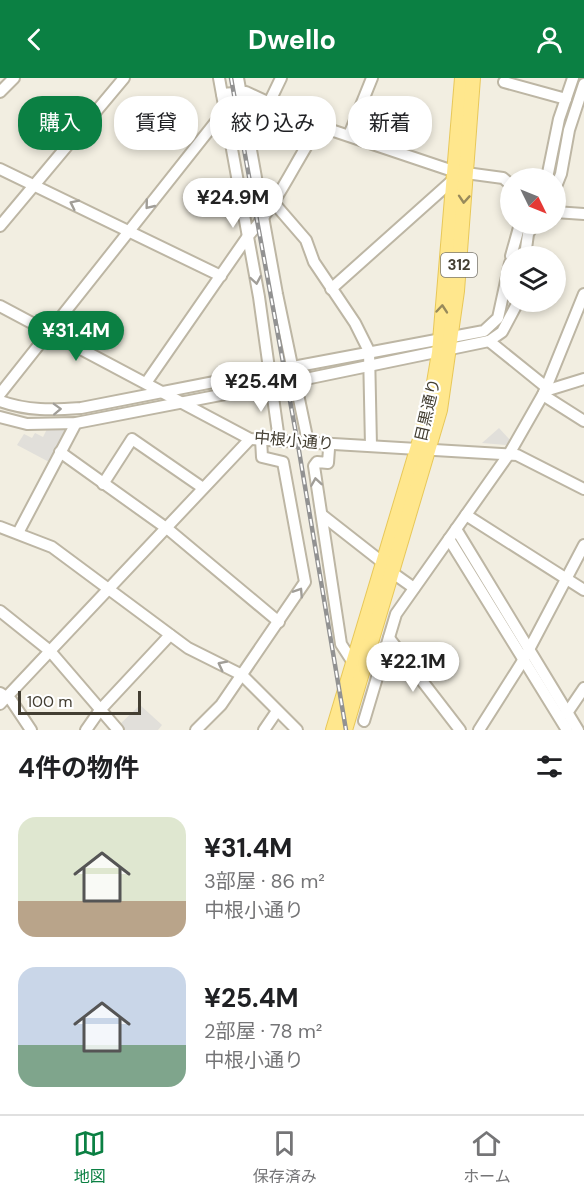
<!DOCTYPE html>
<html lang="ja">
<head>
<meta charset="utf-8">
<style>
  :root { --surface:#fff; --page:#f6f6f6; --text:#202124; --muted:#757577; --line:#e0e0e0; --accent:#0b8043 }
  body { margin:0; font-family:"DM Sans","Noto Sans JP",sans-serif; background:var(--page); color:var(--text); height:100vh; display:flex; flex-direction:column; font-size:22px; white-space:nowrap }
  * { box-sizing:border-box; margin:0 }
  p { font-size:20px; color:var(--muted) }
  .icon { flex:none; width:33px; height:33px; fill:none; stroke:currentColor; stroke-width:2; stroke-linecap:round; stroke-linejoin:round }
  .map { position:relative; height:652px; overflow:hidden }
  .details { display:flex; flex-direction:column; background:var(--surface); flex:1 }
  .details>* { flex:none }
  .banner { position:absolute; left:18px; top:18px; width:549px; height:54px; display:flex; gap:12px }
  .needle { width:39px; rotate:133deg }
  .buttons { position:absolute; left:500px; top:90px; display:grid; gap:12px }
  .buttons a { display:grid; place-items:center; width:66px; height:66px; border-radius:50%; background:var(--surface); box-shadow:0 3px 9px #0003; font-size:30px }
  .scale { position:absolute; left:18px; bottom:15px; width:123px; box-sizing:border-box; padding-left:6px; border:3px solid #433e32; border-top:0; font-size:16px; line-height:21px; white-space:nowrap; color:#433e32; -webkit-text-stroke:4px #fff; paint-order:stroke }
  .price { position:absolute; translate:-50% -51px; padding:0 14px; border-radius:21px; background:#fff; color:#222; font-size:20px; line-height:39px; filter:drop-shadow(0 2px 3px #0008) }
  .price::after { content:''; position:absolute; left:50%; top:36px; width:18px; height:14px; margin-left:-9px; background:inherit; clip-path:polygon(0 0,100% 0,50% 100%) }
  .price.selected { background:var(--accent); color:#fff }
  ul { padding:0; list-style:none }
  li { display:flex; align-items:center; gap:18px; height:150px; padding:0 18px }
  li span { display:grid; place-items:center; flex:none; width:168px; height:120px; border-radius:18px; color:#555 }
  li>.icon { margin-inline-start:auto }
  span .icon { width:72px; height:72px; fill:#fffc; stroke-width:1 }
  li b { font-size:26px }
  h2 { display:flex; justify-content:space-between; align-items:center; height:72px; padding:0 18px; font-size:26px }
  .tag { padding:0 21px; border-radius:24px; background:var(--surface); box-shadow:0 3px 9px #0003; font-size:21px; line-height:54px }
  .tag.selected { background:var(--accent); color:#fff }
  header { display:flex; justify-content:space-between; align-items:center; height:78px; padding:0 18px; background:var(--accent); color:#fff; font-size:27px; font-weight:700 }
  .tabs { display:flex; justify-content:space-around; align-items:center; height:84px; border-top:2px solid var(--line); background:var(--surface); font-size:16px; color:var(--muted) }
  .tabs a { display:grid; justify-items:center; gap:3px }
  .tabs .selected { color:var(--accent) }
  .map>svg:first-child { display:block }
  .parking { fill:#e1dfda }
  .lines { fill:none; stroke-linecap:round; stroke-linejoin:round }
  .minor-casing { stroke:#bdb6a4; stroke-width:14 }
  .major-casing { stroke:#e8c859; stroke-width:16 }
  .minor { stroke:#fff; stroke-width:10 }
  .major { stroke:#ffe78d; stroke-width:14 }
  .rail-casing { stroke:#929292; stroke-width:4.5 }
  .rail { stroke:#fff; stroke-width:2; stroke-dasharray:7; stroke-linecap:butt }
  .oneway { stroke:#988a5b }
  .oneway2 { stroke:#a19e98 }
  .labels { text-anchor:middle; stroke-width:4.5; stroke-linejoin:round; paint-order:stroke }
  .shield { fill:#fff; stroke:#7b7870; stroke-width:1.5 }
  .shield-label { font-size:15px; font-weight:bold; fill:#433e32 }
  .street-label { font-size:16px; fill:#433e32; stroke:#fff }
</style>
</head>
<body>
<header><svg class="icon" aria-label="back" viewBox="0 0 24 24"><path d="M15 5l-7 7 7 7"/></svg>Dwello<svg class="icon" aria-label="person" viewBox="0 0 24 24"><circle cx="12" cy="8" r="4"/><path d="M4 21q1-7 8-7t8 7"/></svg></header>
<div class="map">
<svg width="584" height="652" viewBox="0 0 584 652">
  <rect width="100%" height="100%" fill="#f2eee1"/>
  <g class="parking">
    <path d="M71 348 51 385 17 367 24 356 32 360 35 355 43 359 48 349Z"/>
    <path d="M499 350 511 363 506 367 482 365Z"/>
    <path d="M140 627 162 647 158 652H122L118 648Z"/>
  </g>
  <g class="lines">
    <defs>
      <g id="minor">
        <path d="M219 0 259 219 279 362"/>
        <path d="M238 0 277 216 308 364"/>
        <path d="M504 4 566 21"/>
        <path d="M0 14 14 0"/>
        <path d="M222 16 246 14 319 48 453 93"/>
        <path d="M269 25 281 0"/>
        <path d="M349 57 372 0"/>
        <path d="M0 91 221 198"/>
        <path d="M466 95 503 100 510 106"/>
        <path d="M547 100 559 41 573 0"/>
        <path d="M555 111 561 96 569 52 584 6"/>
        <path d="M274 125 306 162 314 184 355 245 369 273 371 368"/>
        <path d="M555 134 584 136"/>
        <path d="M0 148 124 0"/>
        <path d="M511 178 520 146"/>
        <path d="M525 178 528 156 534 146"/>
        <path d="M331 211 453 102"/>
        <path d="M584 216 543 317 584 343"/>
        <path d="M0 228 250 361 517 377 584 411"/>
        <path d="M489 263 546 309"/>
        <path d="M293 289 484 253 498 240 510 185"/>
        <path d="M296 303 489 263 502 254 518 224"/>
        <path d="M146 305 248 158C278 125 295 84 319 48"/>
        <path d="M0 316 225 32"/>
        <path d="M0 323C27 333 53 332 81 330L270 293"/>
        <path d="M0 339 27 346 76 345 272 307"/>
        <path d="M326 365 329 371 328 385 317 384 314 388 341 566 352 583"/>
        <path d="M60 374 169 452 279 544"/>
        <path d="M103 406 132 361 203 410"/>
        <path d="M322 437 382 484"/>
        <path d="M466 437 584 512"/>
        <path d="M0 449 52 469 188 570 242 597 297 652"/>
        <path d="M456 451 578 652"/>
        <path d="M18 455 76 345"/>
        <path d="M449 461 567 652"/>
        <path d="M390 493 414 510"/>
        <path d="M0 533 50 573 118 652"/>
        <path d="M389 560 460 652"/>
        <path d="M0 615 11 622 31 652"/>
        <path d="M0 626 250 361"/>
        <path d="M567 635 584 610"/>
        <path d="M364 643 396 536 509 376 545 313 584 301"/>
        <path d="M86 652 100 632 170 557"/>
        <path d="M196 652 221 627 305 504 283 384 262 379 261 361"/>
        <path d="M264 652 277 633"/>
        <path d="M479 652 524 581 584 467"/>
      </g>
      <g id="major">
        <path d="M333 652 430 328 439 275 462 0"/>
        <path d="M345 652 440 332 457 213 473 0"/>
      </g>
    </defs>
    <use href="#minor" class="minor-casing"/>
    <use href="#major" class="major-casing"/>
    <use href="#minor" class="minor"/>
    <use href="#major" class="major"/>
    <defs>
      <path id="rail" d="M231 0 297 361 346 652"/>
    </defs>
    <use href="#rail" class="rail-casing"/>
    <use href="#rail" class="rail"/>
  </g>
  <defs><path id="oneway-chevron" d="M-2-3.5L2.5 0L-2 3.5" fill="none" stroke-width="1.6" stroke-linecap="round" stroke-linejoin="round" transform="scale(1.5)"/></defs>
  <g class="oneway">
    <use href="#oneway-chevron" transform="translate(464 121) rotate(94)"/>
    <use href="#oneway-chevron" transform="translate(442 231) rotate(-85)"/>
  </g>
  <g class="oneway2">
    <use href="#oneway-chevron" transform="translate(74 126) rotate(-154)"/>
    <use href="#oneway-chevron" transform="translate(149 127) rotate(129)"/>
    <use href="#oneway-chevron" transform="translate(256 202) rotate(80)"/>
    <use href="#oneway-chevron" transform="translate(57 331) rotate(-2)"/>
    <use href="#oneway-chevron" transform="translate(316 404) rotate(-99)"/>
    <use href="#oneway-chevron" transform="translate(299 514) rotate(-57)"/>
    <use href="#oneway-chevron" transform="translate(222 587) rotate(-153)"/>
  </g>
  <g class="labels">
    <rect class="shield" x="441" y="175" width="36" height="24" rx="4.5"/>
    <g class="shield-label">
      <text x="459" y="192">312</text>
    </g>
    <g class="street-label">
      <text transform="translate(427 332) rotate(-77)" y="6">目黒通り</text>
      <text transform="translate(294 362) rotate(5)" y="6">中根小通り</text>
    </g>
  </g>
</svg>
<div class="buttons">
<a><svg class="needle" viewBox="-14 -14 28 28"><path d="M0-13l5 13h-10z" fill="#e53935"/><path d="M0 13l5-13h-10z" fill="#757577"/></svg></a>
<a><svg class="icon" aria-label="layers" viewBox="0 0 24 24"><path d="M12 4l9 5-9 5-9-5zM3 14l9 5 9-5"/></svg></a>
</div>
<div class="scale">100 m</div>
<b class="price" style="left:233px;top:151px">¥24.9M</b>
<b class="price selected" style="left:76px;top:284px">¥31.4M</b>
<b class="price" style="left:261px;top:335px">¥25.4M</b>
<b class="price" style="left:413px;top:615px">¥22.1M</b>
<div class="banner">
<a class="tag selected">購入</a>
<a class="tag">賃貸</a>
<a class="tag">絞り込み</a>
<a class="tag">新着</a>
</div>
</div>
<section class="details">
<h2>4件の物件<svg class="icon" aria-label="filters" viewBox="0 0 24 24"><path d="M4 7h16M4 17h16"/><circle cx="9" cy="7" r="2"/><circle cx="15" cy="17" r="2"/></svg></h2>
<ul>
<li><span style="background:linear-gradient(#dfe7d0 70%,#b9a48a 0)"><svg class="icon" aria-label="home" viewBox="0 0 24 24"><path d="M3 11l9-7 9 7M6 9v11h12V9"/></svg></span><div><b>¥31.4M</b><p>3部屋 · 86 m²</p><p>中根小通り</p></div></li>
<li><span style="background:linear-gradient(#c9d6e8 65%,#7fa58c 0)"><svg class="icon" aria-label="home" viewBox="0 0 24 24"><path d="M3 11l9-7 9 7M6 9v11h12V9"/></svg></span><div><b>¥25.4M</b><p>2部屋 · 78 m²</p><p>中根小通り</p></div></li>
</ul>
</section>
<nav class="tabs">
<a class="selected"><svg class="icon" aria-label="map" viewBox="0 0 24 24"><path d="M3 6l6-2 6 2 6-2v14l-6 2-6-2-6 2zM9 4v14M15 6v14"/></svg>地図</a>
<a><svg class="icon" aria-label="saved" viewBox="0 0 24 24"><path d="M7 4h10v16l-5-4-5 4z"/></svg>保存済み</a>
<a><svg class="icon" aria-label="home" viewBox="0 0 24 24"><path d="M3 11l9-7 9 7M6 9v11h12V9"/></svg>ホーム</a>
</nav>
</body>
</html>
